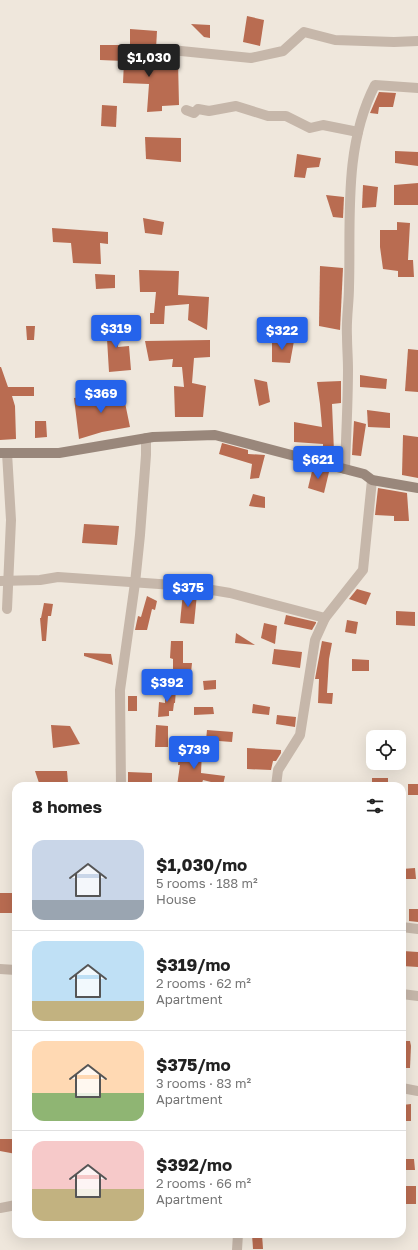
<!DOCTYPE html>
<html lang="en">
<head>
<meta charset="utf-8">
<style>
  :root { --surface:#fff; --page:#f6f6f6; --text:#222; --muted:#767676; --line:#e0e0e0; --accent:#2563eb }
  body { margin:0; font-family:"Golos Text",sans-serif; background:var(--page); color:var(--text); height:100vh; display:flex; flex-direction:column; font-size:15px; white-space:nowrap }
  * { box-sizing:border-box; margin:0 }
  p { font-size:13px; color:var(--muted) }
  .icon { flex:none; width:22px; height:22px; fill:none; stroke:currentColor; stroke-width:2; stroke-linecap:round; stroke-linejoin:round }
  .map { position:relative; flex:1; overflow:hidden }
  .drawer { position:absolute; left:12px; top:782px; width:394px; height:456px; display:flex; flex-direction:column; background:var(--surface); border-radius:12px; box-shadow:0 4px 16px #0002 }
  .drawer>* { flex:none }
  .buttons { position:absolute; left:366px; top:730px; display:grid; gap:8px }
  .buttons a { display:grid; place-items:center; width:40px; height:40px; border-radius:8px; background:var(--surface); box-shadow:0 4px 16px #0002; font-size:20px }
  .price { position:absolute; translate:-50% -34px; padding:0 9px; border-radius:4px; background:var(--accent); color:#fff; font-size:13px; line-height:26px; filter:drop-shadow(0 1px 2px #0008) }
  .price::after { content:''; position:absolute; left:50%; top:24px; width:12px; height:9px; margin-left:-6px; background:inherit; clip-path:polygon(0 0,100% 0,50% 100%) }
  .price.selected { background:#222; color:#fff }
  ul { padding:0; list-style:none }
  li { display:flex; align-items:center; gap:12px; height:100px; padding:0 20px }
  li+li { border-top:1px solid var(--line) }
  li span { display:grid; place-items:center; flex:none; width:112px; height:80px; border-radius:12px; color:#555 }
  li>.icon { margin-inline-start:auto }
  span .icon { width:48px; height:48px; fill:#fffc; stroke-width:1 }
  li b { font-size:17px }
  h2 { display:flex; justify-content:space-between; align-items:center; height:48px; padding:0 20px; font-size:17px }
  .map>svg:first-child { display:block }
  .building { fill:#b96c51 }
  .lines { fill:none; stroke-linecap:round; stroke-linejoin:round }
  .street { stroke:#c6b7aa; stroke-width:10 }
  .secondary { stroke:#99877b; stroke-width:10 }
</style>
</head>
<body>
<div class="map">
<svg width="418" height="1250" viewBox="0 0 418 1250">
  <rect width="100%" height="100%" fill="#efe7dc"/>
  <g class="building">
    <path d="M247 16 264 20 260 46 243 42Z"/>
    <path d="M191 24 210 25V38L204 37Z"/>
    <path d="M130 29 157 31 156 49 146 52H130Z"/>
    <path d="M100 45H122L130 67 137 68H157V62L164 59 178 61 179 105 162 106V111L147 112 149 84 123 83 124 61 100 60Z"/>
    <path d="M379 92 396 93 393 107H379L378 114 370 113Z"/>
    <path d="M102 105 117 106 116 127 101 126Z"/>
    <path d="M145 137 181 138V162L146 159Z"/>
    <path d="M395 151 418 152V166L395 163Z"/>
    <path d="M297 154 321 158 319 167 307 168 305 178 294 177Z"/>
    <path d="M418 183V205H394V185Z"/>
    <path d="M363 185 378 187 376 207 362 208Z"/>
    <path d="M326 195 344 197 343 218 333 217Z"/>
    <path d="M143 218 164 222 162 235 145 233Z"/>
    <path d="M397 222 410 223 408 260H413L414 277H398V271L383 269 380 247V230H397Z"/>
    <path d="M52 228 108 232V244L100 243 101 264 73 263 71 243 53 242Z"/>
    <path d="M320 266 343 268 340 330 319 326Z"/>
    <path d="M139 270 179 271 178 295 209 297 207 330 188 320 189 304 165 306 164 324H150V313H154L156 292H140Z"/>
    <path d="M95 274 115 275V288L96 289Z"/>
    <path d="M101 323H119L118 347 129 346 131 370 109 372 107 339 102 340Z"/>
    <path d="M26 326H35L34 340H27Z"/>
    <path d="M210 340V357L194 358 192 383 206 386 203 417H175L174 386 184 387 182 367H172L173 359 149 361 145 341Z"/>
    <path d="M272 340 294 341 290 363 272 362Z"/>
    <path d="M408 349 418 350V392L405 391Z"/>
    <path d="M0 367H1L8 387H34V396H12L15 406 16 439 0 440Z"/>
    <path d="M360 375 387 379 386 389 360 387Z"/>
    <path d="M254 379 267 382 270 402 259 406Z"/>
    <path d="M341 381V403L332 404 334 452 323 450V444L294 442V422L322 427 320 404 317 382Z"/>
    <path d="M123 393 130 427 102 432 79 439 74 398 91 396 92 398Z"/>
    <path d="M367 410 390 413V428L368 427Z"/>
    <path d="M35 421H46L47 437 35 438Z"/>
    <path d="M354 421 366 424 361 456 352 455Z"/>
    <path d="M403 435 418 437V478L402 475Z"/>
    <path d="M222 443 248 450V454L265 455 259 478 250 479 252 464 219 454Z"/>
    <path d="M313 467 329 472 324 493 308 488Z"/>
    <path d="M378 488 407 493 409 521H394V516L375 515Z"/>
    <path d="M253 494 265 497V508L249 506Z"/>
    <path d="M84 524 119 526 117 545 82 543Z"/>
    <path d="M357 589 371 593 366 605 349 599Z"/>
    <path d="M183 592 197 594 194 624 180 623Z"/>
    <path d="M147 596 157 601 155 610 152 609 147 630H135L138 616 141 617Z"/>
    <path d="M44 603 53 604 51 616H48L46 641H42L40 618H41Z"/>
    <path d="M396 611 415 612V626L396 625Z"/>
    <path d="M286 615 316 622V623L312 630 284 624Z"/>
    <path d="M347 620 358 622 356 634 345 632Z"/>
    <path d="M264 623 277 626 275 644 261 638Z"/>
    <path d="M236 633 255 645 235 643Z"/>
    <path d="M171 641H183V663H192L191 673 173 672V659L170 658Z"/>
    <path d="M322 641 332 643 329 659 327 693H333L332 704 318 703 319 679H315Z"/>
    <path d="M274 649 302 652 300 668 272 664Z"/>
    <path d="M84 653 111 654 113 665 84 656Z"/>
    <path d="M352 659 369 660V671H352Z"/>
    <path d="M216 680V689L204 690 203 681Z"/>
    <path d="M165 688 176 689 175 703H174L173 711H169V716L158 717 159 702 165 703Z"/>
    <rect x="128" y="696" width="9" height="15"/>
    <path d="M253 704 270 707 269 715 252 713Z"/>
    <path d="M194 707H213L214 714 194 715Z"/>
    <path d="M277 715 296 717 295 727 276 724Z"/>
    <path d="M51 725 70 726 80 744 53 748Z"/>
    <path d="M156 725 168 726V747H155Z"/>
    <path d="M207 730 233 732 232 742 206 740Z"/>
    <path d="M247 748 281 750V753L276 761H273L271 770 247 769Z"/>
    <path d="M179 749 202 751 201 773 225 776 223 785 203 780 201 786H177L180 765H178Z"/>
    <path d="M35 771H67L68 783H39Z"/>
    <path d="M128 772 152 773V786H128Z"/>
    <rect x="372" y="778" width="16" height="8"/>
    <rect x="408" y="784" width="10" height="11"/>
    <path d="M415 868 416 879H402V869Z"/>
    <path d="M0 893H12V905L16 906V913H0Z"/>
    <path d="M409 909H418V922L409 921Z"/>
    <path d="M403 951 418 952V967L402 966Z"/>
    <path d="M402 1041H410L411 1046 410 1068H402Z"/>
    <path d="M411 1104V1121H402V1105Z"/>
    <path d="M0 1139H16V1154L0 1151Z"/>
    <path d="M402 1159H414L415 1170H402Z"/>
    <path d="M402 1186H416V1204H403Z"/>
    <path d="M252 1234H262L263 1249H253Z"/>
  </g>
  <g class="lines">
    <g class="street">
      <path d="M138 62 171 50 251 58 283 51 304 32 335 40 394 42 418 41"/>
      <path d="M186 110 194 113 198 109 209 111 236 106 268 116H286L310 128 323 125 358 132"/>
      <path d="M7 453 11 520 7 609"/>
      <path d="M345 469C346 436 348 402 348 369 348 358 347 347 347 336 346 319 349 303 349 287 351 220 343 147 375 85L418 88"/>
      <path d="M0 581 40 580 58 577 188 586 230 593 325 618"/>
      <path d="M121 786 120 690 135 583 140 535 146 455V438"/>
      <path d="M276 786 278 770 300 735 315 640 325 618 363 570 372 480"/>
      <path d="M402 927 418 929"/>
      <path d="M0 969 16 970"/>
      <path d="M402 994 418 996"/>
      <path d="M402 1088 418 1091"/>
      <path d="M0 1208 16 1205"/>
      <path d="M237 1250 238 1234"/>
    </g>
    <path class="secondary" d="M0 453H59L153 437 215 435 364 474 372 480 418 488"/>
  </g>
</svg>
<div class="buttons">
<a><svg class="icon" aria-label="locate" viewBox="0 0 24 24"><circle cx="12" cy="12" r="6"/><path d="M12 2v4M12 18v4M2 12h4M18 12h4"/></svg></a>
</div>
<b class="price selected" style="left:149px;top:78px">$1,030</b>
<b class="price" style="left:116px;top:349px">$319</b>
<b class="price" style="left:282px;top:351px">$322</b>
<b class="price" style="left:101px;top:414px">$369</b>
<b class="price" style="left:318px;top:480px">$621</b>
<b class="price" style="left:188px;top:608px">$375</b>
<b class="price" style="left:167px;top:703px">$392</b>
<b class="price" style="left:194px;top:770px">$739</b>
<section class="drawer">
<h2>8 homes<svg class="icon" aria-label="filters" viewBox="0 0 24 24"><path d="M4 7h16M4 17h16"/><circle cx="9" cy="7" r="2"/><circle cx="15" cy="17" r="2"/></svg></h2>
<ul>
<li><span style="background:linear-gradient(#c9d6e8 75%,#9aa5b1 0)"><svg class="icon" aria-label="home" viewBox="0 0 24 24"><path d="M3 11l9-7 9 7M6 9v11h12V9"/></svg></span><div><b>$1,030/mo</b><p>5 rooms · 188 m²</p><p>House</p></div></li>
<li><span style="background:linear-gradient(#bfe0f5 75%,#c2b280 0)"><svg class="icon" aria-label="home" viewBox="0 0 24 24"><path d="M3 11l9-7 9 7M6 9v11h12V9"/></svg></span><div><b>$319/mo</b><p>2 rooms · 62 m²</p><p>Apartment</p></div></li>
<li><span style="background:linear-gradient(#ffd9b3 65%,#8fb573 0)"><svg class="icon" aria-label="home" viewBox="0 0 24 24"><path d="M3 11l9-7 9 7M6 9v11h12V9"/></svg></span><div><b>$375/mo</b><p>3 rooms · 83 m²</p><p>Apartment</p></div></li>
<li><span style="background:linear-gradient(#f6c9c9 60%,#c2b280 0)"><svg class="icon" aria-label="home" viewBox="0 0 24 24"><path d="M3 11l9-7 9 7M6 9v11h12V9"/></svg></span><div><b>$392/mo</b><p>2 rooms · 66 m²</p><p>Apartment</p></div></li>
</ul>
</section>
</div>
</body>
</html>
